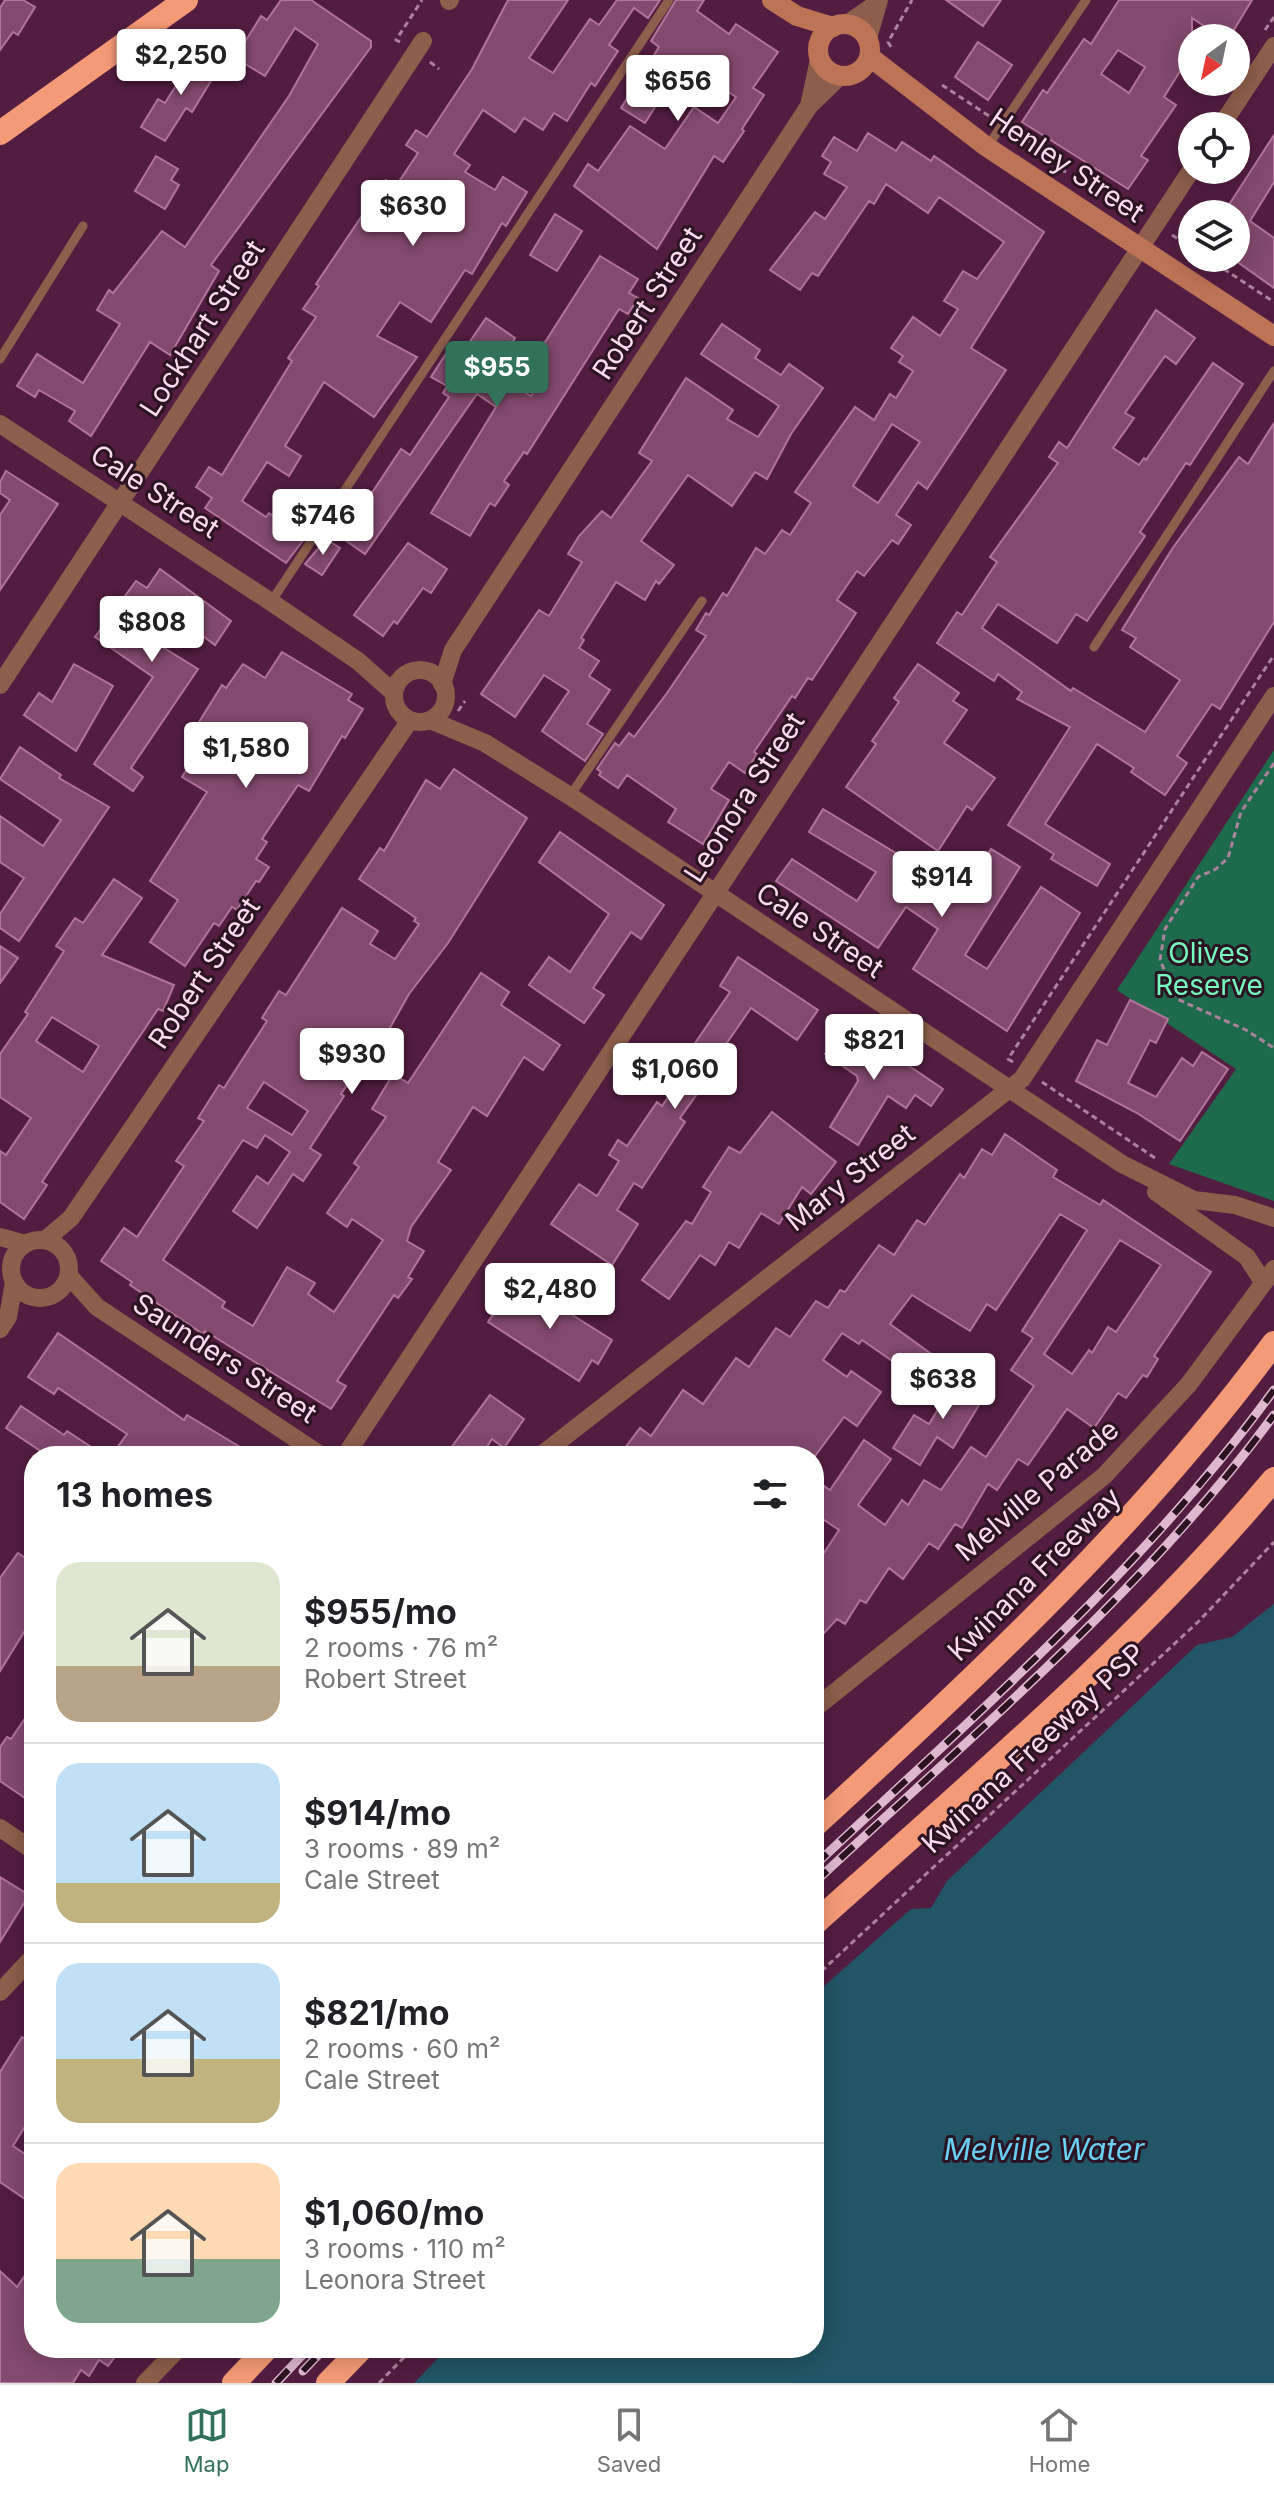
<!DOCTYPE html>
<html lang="en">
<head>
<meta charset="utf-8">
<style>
  :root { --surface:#fff; --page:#f2f2f2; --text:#202124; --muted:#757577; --line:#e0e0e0; --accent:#33725a }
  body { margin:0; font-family:Inter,sans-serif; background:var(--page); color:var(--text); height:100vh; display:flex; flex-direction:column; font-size:30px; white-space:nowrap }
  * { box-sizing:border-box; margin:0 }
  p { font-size:26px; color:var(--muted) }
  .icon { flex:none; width:44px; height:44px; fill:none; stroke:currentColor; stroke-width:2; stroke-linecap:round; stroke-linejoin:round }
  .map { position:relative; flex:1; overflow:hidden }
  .panel { position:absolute; left:24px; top:1446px; width:800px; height:912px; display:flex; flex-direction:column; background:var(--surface); border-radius:32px; box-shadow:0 4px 20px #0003 }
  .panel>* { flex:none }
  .needle { width:52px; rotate:213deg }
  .tools { position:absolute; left:1178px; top:24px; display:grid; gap:16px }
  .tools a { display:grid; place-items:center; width:72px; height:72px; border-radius:50%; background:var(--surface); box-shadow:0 4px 20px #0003; font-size:40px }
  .price { position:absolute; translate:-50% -68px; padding:0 18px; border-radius:8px; background:#fff; color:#222; font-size:26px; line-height:52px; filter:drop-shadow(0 2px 4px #0008) }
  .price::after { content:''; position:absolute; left:50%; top:48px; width:24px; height:18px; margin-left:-12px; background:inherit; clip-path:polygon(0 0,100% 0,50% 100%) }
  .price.current { background:var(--accent); color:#fff }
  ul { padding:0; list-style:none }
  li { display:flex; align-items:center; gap:24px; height:200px; padding:0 32px }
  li+li { border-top:2px solid var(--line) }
  li span { display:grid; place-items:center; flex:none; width:224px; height:160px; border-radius:24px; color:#555 }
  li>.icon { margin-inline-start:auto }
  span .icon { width:96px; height:96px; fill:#fffc; stroke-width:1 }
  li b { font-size:34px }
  h2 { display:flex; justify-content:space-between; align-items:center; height:96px; padding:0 32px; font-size:34px }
  .dock { display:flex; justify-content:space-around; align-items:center; height:112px; border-top:2px solid var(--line); background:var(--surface); font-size:22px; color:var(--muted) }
  .dock a { display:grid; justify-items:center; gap:4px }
  .dock .current { color:var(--accent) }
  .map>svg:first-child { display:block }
  .green { fill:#1d6b4c }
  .water { fill:#225565 }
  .building { fill:#83496e; stroke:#b2749a; stroke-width:2; fill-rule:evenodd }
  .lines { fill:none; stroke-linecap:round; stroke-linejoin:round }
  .path { stroke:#ae829d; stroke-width:3; stroke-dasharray:6 4; stroke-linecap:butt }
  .lane { stroke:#8d5e4b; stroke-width:9 }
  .street { stroke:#8d5e4b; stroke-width:18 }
  .secondary { stroke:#bd7356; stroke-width:20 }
  .highway { stroke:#f59a76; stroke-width:24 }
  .rail-casing { stroke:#deb8cf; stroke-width:9 }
  .rail { stroke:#2b1322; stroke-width:6; stroke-dasharray:18; stroke-linecap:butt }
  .labels { text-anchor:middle; stroke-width:6; stroke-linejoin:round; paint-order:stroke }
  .street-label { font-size:28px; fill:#fddaee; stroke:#2b1322 }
  .park-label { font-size:28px; fill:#75fbc0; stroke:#2b1322 }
  .water-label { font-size:30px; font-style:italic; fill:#68d1f4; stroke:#2b1322 }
</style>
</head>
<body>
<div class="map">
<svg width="1274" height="2383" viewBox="0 0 1274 2383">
  <rect width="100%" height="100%" fill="#531d41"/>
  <path class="green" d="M1274 750V1201L1169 1164 1236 1069 1117 990Z"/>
  <path class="water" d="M1274 1604V2383H414L448 2348H814V1995L911 1909 931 1908 947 1881 1197 1645 1232 1637Z"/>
  <g class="building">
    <path d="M5 0H23L35 7 18 35 13 32 0 50V8Z"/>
    <path d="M281 0H311L371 41V47L211 265 219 271 170 355 150 342 91 436 69 421 75 411 39 390 35 397 17 386 37 354 83 383 120 324 97 310 109 290 113 293 162 231 185 247 289 96 318 44 295 28 265 76 235 58 261 16 267 20Z"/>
    <path d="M508 0H568L529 58 553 73 590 19 599 25 617 0H660L648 18 634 8 609 45 618 51 595 86 591 83 567 121 554 113 543 130 524 118 515 132 483 110 454 154 470 165 465 172 495 190 503 177 527 192 506 226 502 223 472 274 465 270 431 322 400 302 377 336 417 357 374 417 324 382 285 446 301 456 289 476 267 462 242 501 266 517 269 513 305 538 286 563 205 508 212 498 196 487 209 467 222 475 292 361 288 358 316 317 303 309 319 286 316 284 386 180 396 186 418 153 406 145 416 130 427 137 472 69Z"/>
    <path d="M676 0H704L697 11 729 34 736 24 778 52 753 88 764 95 742 129 744 131 723 162 714 156 657 249 574 186 588 164 598 171 630 126 665 149 694 107 718 123 736 97 683 63 645 123 621 108 659 47 651 41Z"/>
    <path d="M946 0H1001L983 26Z"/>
    <path d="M1119 0H1252L1229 38H1222L1192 18V52L1164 97 1176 105 1141 156 1148 160 1128 189 1022 122 1043 90 1047 93 1084 39 1091 44ZM1118 50 1145 67 1129 93 1101 74Z"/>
    <path d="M978 42 1012 65 988 100 955 77Z"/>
    <path d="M197 52 220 66 192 112 186 108 165 141 141 127 158 99 165 103Z"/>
    <path d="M868 133 896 151 902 142 931 161 934 156 1044 232 971 348 1006 370 927 489 918 482 896 515 911 525 898 544 892 540 864 576 857 571 837 600 856 613 812 680 808 678 795 698 792 696 754 752 757 754 745 773 729 762 711 789 729 800 703 844 668 822 676 809 627 775 618 788 599 775 601 772 597 769 615 743 619 746 629 733 634 737 667 693 706 636 696 630 706 613 709 615 723 593 727 596 756 548 765 554 782 530 790 535 811 503 795 492 855 407 874 420 890 394 896 398 913 371 899 362 903 356 891 348 913 317 940 336 958 309 944 301 963 271 977 279 1004 242 939 197 928 213 886 184 874 204 869 201 818 276 812 273 800 290 770 270 815 212 825 219 847 187 824 174 831 162 822 156 834 137 857 151ZM892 424 920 442 878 503 853 486Z"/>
    <path d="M1274 135V182L1250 221 1274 238V288L1236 261V214H1223Z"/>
    <path d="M156 156 178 169 171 180 179 185 165 209 135 191Z"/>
    <path d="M555 214 582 231 557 271 530 255Z"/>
    <path d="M600 256 638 279 629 293 638 298 628 314 619 309 527 454 524 452 504 481 509 485 495 506 490 503 470 536 431 513 496 407 477 394 365 554 342 538 401 449 410 455 449 397 443 393 447 386 431 377 451 346 462 353 486 318 515 338 495 373 531 396 547 370 533 361Z"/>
    <path d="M1156 310 1195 338 1176 364 1165 356 1125 413 1134 418 1113 448 1139 465 1144 458 1146 460 1213 363 1243 384 1190 465 1186 463 1140 532 1145 536 1087 621 1076 614 1057 643 998 604 982 628 1071 691 1073 688 1145 732 1180 680 1130 647 1136 638 1122 630 1172 549 1239 457 1248 464 1274 423V622L1220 709 1212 704 1177 756 1187 763 1165 795 1131 772 1134 768 1097 744 1045 824 1110 864 1097 886 1051 859 1054 854 1008 825 1070 727 1017 699 1022 692 998 674 994 681 937 643 957 612 962 615 997 562 990 557 1058 463 1049 457 1059 442 1067 448Z"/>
    <path d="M722 324 760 350 755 358 781 375 789 364 823 388 791 434 767 479 755 472 732 506 688 475 641 541 674 565 659 584 656 581 645 600 616 582 581 638 584 640 579 648 599 661 589 676 610 690 587 724 603 734 585 761 542 731 569 691 544 675 515 717 481 694 539 610 549 616 582 562 568 554 579 536 602 511 611 518 652 461 639 453 686 378 733 410 727 419 758 437 779 406 701 354Z"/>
    <path d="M6 471 58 504 0 590V515L10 500 0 493V482Z"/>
    <path d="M326 539 340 548 322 575 305 564Z"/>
    <path d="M408 543 447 569 431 593 423 588 397 624 394 621 383 636 354 615Z"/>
    <path d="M160 569 231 621 215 645 168 610 148 638 198 669 131 768 143 777 133 791 94 764 153 677 95 637 136 581 147 588Z"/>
    <path d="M282 652 352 694 348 700 363 709 345 738 342 736 309 791 298 785 262 839 267 842 256 859 269 867 259 882 256 881 237 910 232 907 219 926 214 923 185 966 150 942 178 900 150 881 207 792 182 777 211 730 199 722 222 685 226 688 243 664 265 678Z"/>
    <path d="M74 664 113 686 76 751 24 715 39 693 52 702Z"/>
    <path d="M918 664 959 693 953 701 967 710 944 743 995 778 972 810 967 806 938 851 846 787 876 744 872 741 899 702 894 698Z"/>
    <path d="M20 747 61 775 59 778 109 807 19 941 0 928V914L24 878 0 862V816L43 846 61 820 0 779Z"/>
    <path d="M454 769 527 818 448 943 409 994 382 1042 378 1039 341 1094 344 1096 310 1148 321 1155 303 1181 293 1174 257 1228 233 1211 257 1176 268 1184 290 1152 265 1135 257 1148 243 1140 163 1260 225 1302 222 1307 253 1326 287 1267 315 1283 308 1294 334 1312 383 1240 352 1219 347 1227 327 1213 359 1167 354 1163 386 1117 372 1109 393 1074 408 1083 481 973 509 992 501 1005 560 1045 543 1070 524 1057 487 1116 473 1107 438 1162 451 1170 411 1227 407 1241 424 1251 408 1277 412 1279 398 1298 394 1295 337 1381 346 1386 331 1409 205 1331 203 1334 130 1285 132 1282 101 1261 124 1228 137 1237 184 1166 176 1161 204 1121 198 1118 219 1085 224 1088 267 1021 262 1018 279 991 286 995 342 908 378 931 370 944 395 959 419 924 414 921 416 918 359 879 380 848 384 851 426 780 440 789ZM264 1082 308 1111 292 1135 247 1108Z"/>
    <path d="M823 809 939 879 942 873 966 889 991 849 1020 867 965 955 987 969 1041 887 1080 913 1007 1031 913 969 938 929 906 907 878 948 776 881 792 859 857 901 876 872 809 832Z"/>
    <path d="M560 832 664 905 641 939 631 932 593 988 604 995 584 1023 529 985 549 957 570 972 609 914 539 862Z"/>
    <path d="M114 879 142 898 102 955 174 985 163 1011 158 1009 42 1182 47 1185 24 1219 0 1202V1151L6 1155 31 1118 0 1097V1054L28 1014 25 1012 64 951 56 946 75 918 83 923ZM52 1017 99 1046 83 1072 36 1041Z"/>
    <path d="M0 946 18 958 0 983Z"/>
    <path d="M738 957 818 1010 797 1040 751 1008 706 1073 710 1076 680 1118 685 1122 642 1188 634 1183 617 1210 638 1224 612 1265 551 1224 579 1184 597 1196 619 1161 609 1155 618 1140 627 1146 657 1102 662 1106 699 1051 693 1046 730 992 720 986Z"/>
    <path d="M1130 1000 1168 1019 1156 1043 1150 1040 1128 1083 1156 1097 1182 1058 1193 1066 1202 1052 1228 1069 1180 1141 1137 1113 1076 1081 1097 1040 1107 1045Z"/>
    <path d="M846 1023 943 1089 931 1106 915 1095 906 1108 888 1096 858 1145 830 1127 858 1081 857 1076 825 1054Z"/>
    <path d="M772 1112 836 1162 811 1194 802 1187 779 1224 761 1213 739 1248 729 1242 715 1265 700 1255 669 1299 642 1280 686 1221 692 1224 711 1192 703 1187 729 1147 740 1153Z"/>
    <path d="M1005 1134 1057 1170 1053 1177 1100 1205 1103 1200 1211 1272 1154 1356 1158 1359 1147 1377 1143 1375 1126 1398 1118 1393 1094 1428 1067 1409 1028 1465 1018 1459 997 1490 988 1484 962 1528 955 1524 938 1549 929 1543 903 1579 889 1568 866 1603 860 1600 845 1624 837 1619 814 1644V1568L839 1530 814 1513V1479L830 1490 864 1440 891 1459 858 1505 885 1525 902 1500 908 1505 924 1480 941 1490 971 1447 986 1457 1034 1386 1011 1370 1033 1338 1022 1331 1087 1230 1060 1214 996 1310 987 1304 970 1331 912 1295 890 1324 930 1353 914 1376 862 1340 859 1344 842 1333 823 1360 847 1377 851 1371 881 1392 857 1426 844 1417 815 1456H619L640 1428 651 1436 683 1390 703 1404 736 1358 749 1367 776 1328 790 1337 816 1301 828 1308 840 1290 845 1292 879 1245 894 1255 917 1220 925 1225 960 1174 964 1178 982 1149 992 1155ZM1120 1240 1161 1265 1116 1332 1108 1327 1092 1353 1089 1350 1072 1374 1044 1354Z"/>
    <path d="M517 1280 612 1340 598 1364 592 1360 579 1381 488 1322Z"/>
    <path d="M58 1333 184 1420 187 1415 255 1456H111L127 1434 58 1388 54 1394 28 1377Z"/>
    <path d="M960 1373 988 1390 953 1448 937 1437 920 1465 893 1448 914 1415 929 1424Z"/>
    <path d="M490 1395 524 1419 504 1448 492 1439 481 1456H445Z"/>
    <path d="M21 1406 64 1435 67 1431 105 1456H48L6 1428Z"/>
    <path d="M18 1553 34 1564V1616L0 1671V1578Z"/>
    <path d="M34 1705V1804L0 1781V1747L7 1737 11 1739Z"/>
    <path d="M0 1877 29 1895 0 1942Z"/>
    <path d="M22 2037 34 2044V2112L13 2146 34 2160V2205L0 2182V2072Z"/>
    <path d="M34 2262V2348H109L117 2354 108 2366 99 2360 89 2376 81 2370 73 2383H0V2271L17 2287Z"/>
  </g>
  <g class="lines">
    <g class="path">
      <path d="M1265 30 1274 17"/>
      <path d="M400 42 396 40 422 0"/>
      <path d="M891 47 888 42 912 0"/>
      <path d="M430 62 439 69"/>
      <path d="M942 85 992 118"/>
      <path d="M1016 133 1064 164 1065 174"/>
      <path d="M1185 150 1192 140"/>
      <path d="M1172 235 1192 248"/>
      <path d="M1207 258 1274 302"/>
      <path d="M458 711 465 701"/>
      <path d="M1274 763 1241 812 1228 858 1216 869 1198 877 1165 929 1160 960 1177 999 1246 1030 1274 1048"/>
      <path d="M1013 1062 1008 1059 1274 655"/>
      <path d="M1042 1082 1155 1158"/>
      <path d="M814 1978 1199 1621 1274 1542"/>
      <path d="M379 2383 413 2348"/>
    </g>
    <g class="lane">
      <path d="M988 146 1086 0"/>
      <path d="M0 359 83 226"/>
      <path d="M271 602 669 0"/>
      <path d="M1094 647 1274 371"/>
      <path d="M570 796 702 601"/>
    </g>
    <g class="street">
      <path d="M449 1 450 0"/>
      <path d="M847 24 876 4"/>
      <path d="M868 38 879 0"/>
      <path d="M809 106 819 59"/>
      <path d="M1221 126 1274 46"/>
      <path d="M0 424 271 602 358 661 394 693"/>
      <circle cx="420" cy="696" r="26"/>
      <path d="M442 684 453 650 809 106 840 76"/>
      <path d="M0 685 423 41"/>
      <path d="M430 720 485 743 570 796 1122 1164 1194 1200 1235 1205 1274 1218"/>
      <path d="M1156 1192 1247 1257 1263 1282"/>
      <path d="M0 1237 25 1244"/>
      <circle cx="40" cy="1269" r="29"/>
      <path d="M45 1240 71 1218 410 720"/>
      <path d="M69 1276 97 1307 322 1456"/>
      <path d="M0 1329 8 1317 14 1282"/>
      <path d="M345 1456 1192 169"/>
      <path d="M540 1456 1022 1079 1274 696"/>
      <path d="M814 1709 1104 1476 1189 1384 1274 1269"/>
      <path d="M0 1828 34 1851"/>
      <path d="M0 1992 34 1956"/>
      <path d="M145 2383 179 2348"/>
    </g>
    <g class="secondary">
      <path d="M772 0 797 16 833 27"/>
      <circle cx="844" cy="50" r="26"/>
      <path d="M870 57 987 147 1274 336"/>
    </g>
    <g class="highway">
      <path d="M0 133 186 0"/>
      <path d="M814 1826C981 1672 1138 1527 1274 1343"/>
      <path d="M814 1924C972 1782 1137 1643 1274 1479"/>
      <path d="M234 2383 267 2348"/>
      <path d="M328 2383 362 2348"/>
    </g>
    <defs>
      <g id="rail">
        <path d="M814 1866C975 1715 1144 1569 1274 1390"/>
        <path d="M814 1883C973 1734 1145 1591 1274 1415"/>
        <path d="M303 2371 325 2348"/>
        <path d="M276 2383 309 2348"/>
      </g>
    </defs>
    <use href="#rail" class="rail-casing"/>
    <use href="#rail" class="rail"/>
  </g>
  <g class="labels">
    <g class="street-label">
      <text transform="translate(1067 165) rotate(34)" y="10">Henley Street</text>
      <text transform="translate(647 303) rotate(-57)" y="10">Robert Street</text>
      <text transform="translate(202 328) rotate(-57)" y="10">Lockhart Street</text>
      <text transform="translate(155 491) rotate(33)" y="10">Cale Street</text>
      <text transform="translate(744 797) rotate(-57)" y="10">Leonora Street</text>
      <text transform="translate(820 930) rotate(34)" y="10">Cale Street</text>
      <text transform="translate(204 973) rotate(-56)" y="10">Robert Street</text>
      <text transform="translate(850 1177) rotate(-38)" y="10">Mary Street</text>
      <text transform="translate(225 1358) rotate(33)" y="10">Saunders Street</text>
      <text transform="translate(1037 1490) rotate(-40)" y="10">Melville Parade</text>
      <text transform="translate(1034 1574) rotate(-45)" y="10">Kwinana Freeway</text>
      <text transform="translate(1033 1748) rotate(-43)" y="10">Kwinana Freeway PSP</text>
    </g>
    <g class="park-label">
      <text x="1209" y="963">Olives<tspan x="1209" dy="32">Reserve</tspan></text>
    </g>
    <g class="water-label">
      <text x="1044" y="2160">Melville Water</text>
    </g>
  </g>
</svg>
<div class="tools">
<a><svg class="needle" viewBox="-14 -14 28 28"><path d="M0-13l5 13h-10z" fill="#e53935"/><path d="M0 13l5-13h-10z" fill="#757577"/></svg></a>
<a><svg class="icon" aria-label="locate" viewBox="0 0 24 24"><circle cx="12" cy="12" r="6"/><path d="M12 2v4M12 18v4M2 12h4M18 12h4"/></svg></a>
<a><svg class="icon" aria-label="layers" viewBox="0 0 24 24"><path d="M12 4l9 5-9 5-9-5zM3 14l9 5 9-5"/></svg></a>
</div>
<b class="price" style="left:181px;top:97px">$2,250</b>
<b class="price" style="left:678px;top:123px">$656</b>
<b class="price" style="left:413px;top:248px">$630</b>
<b class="price current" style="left:497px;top:409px">$955</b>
<b class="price" style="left:323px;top:557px">$746</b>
<b class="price" style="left:152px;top:664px">$808</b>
<b class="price" style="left:246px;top:790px">$1,580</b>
<b class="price" style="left:942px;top:919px">$914</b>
<b class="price" style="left:874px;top:1082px">$821</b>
<b class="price" style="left:352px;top:1096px">$930</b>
<b class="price" style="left:675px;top:1111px">$1,060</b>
<b class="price" style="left:550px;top:1331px">$2,480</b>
<b class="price" style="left:943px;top:1421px">$638</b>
<section class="panel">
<h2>13 homes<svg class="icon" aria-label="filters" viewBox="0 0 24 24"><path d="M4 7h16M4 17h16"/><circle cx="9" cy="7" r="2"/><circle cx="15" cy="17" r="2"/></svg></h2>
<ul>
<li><span style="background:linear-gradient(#dfe7d0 65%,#b9a48a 0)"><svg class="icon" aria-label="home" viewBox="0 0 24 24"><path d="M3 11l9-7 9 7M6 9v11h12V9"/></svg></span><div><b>$955/mo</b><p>2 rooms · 76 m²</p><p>Robert Street</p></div></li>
<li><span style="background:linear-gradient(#bfe0f5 75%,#c2b280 0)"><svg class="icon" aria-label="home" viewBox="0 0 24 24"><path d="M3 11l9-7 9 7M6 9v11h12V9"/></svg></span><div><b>$914/mo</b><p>3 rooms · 89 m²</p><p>Cale Street</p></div></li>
<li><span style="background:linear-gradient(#bfe0f5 60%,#c2b280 0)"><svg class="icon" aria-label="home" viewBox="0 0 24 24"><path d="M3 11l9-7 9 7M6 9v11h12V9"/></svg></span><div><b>$821/mo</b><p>2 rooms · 60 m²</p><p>Cale Street</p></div></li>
<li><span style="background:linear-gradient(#ffd9b3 60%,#7fa58c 0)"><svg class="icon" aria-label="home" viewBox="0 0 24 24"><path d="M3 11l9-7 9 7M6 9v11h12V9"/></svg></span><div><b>$1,060/mo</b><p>3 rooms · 110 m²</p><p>Leonora Street</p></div></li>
</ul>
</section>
</div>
<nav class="dock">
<a class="current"><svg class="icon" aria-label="map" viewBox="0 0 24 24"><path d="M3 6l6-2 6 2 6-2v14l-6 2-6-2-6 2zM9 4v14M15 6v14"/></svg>Map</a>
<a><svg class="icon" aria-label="saved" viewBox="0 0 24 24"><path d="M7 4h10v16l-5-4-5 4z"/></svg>Saved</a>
<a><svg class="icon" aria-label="home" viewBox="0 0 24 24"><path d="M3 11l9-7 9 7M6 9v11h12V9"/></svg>Home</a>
</nav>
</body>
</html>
